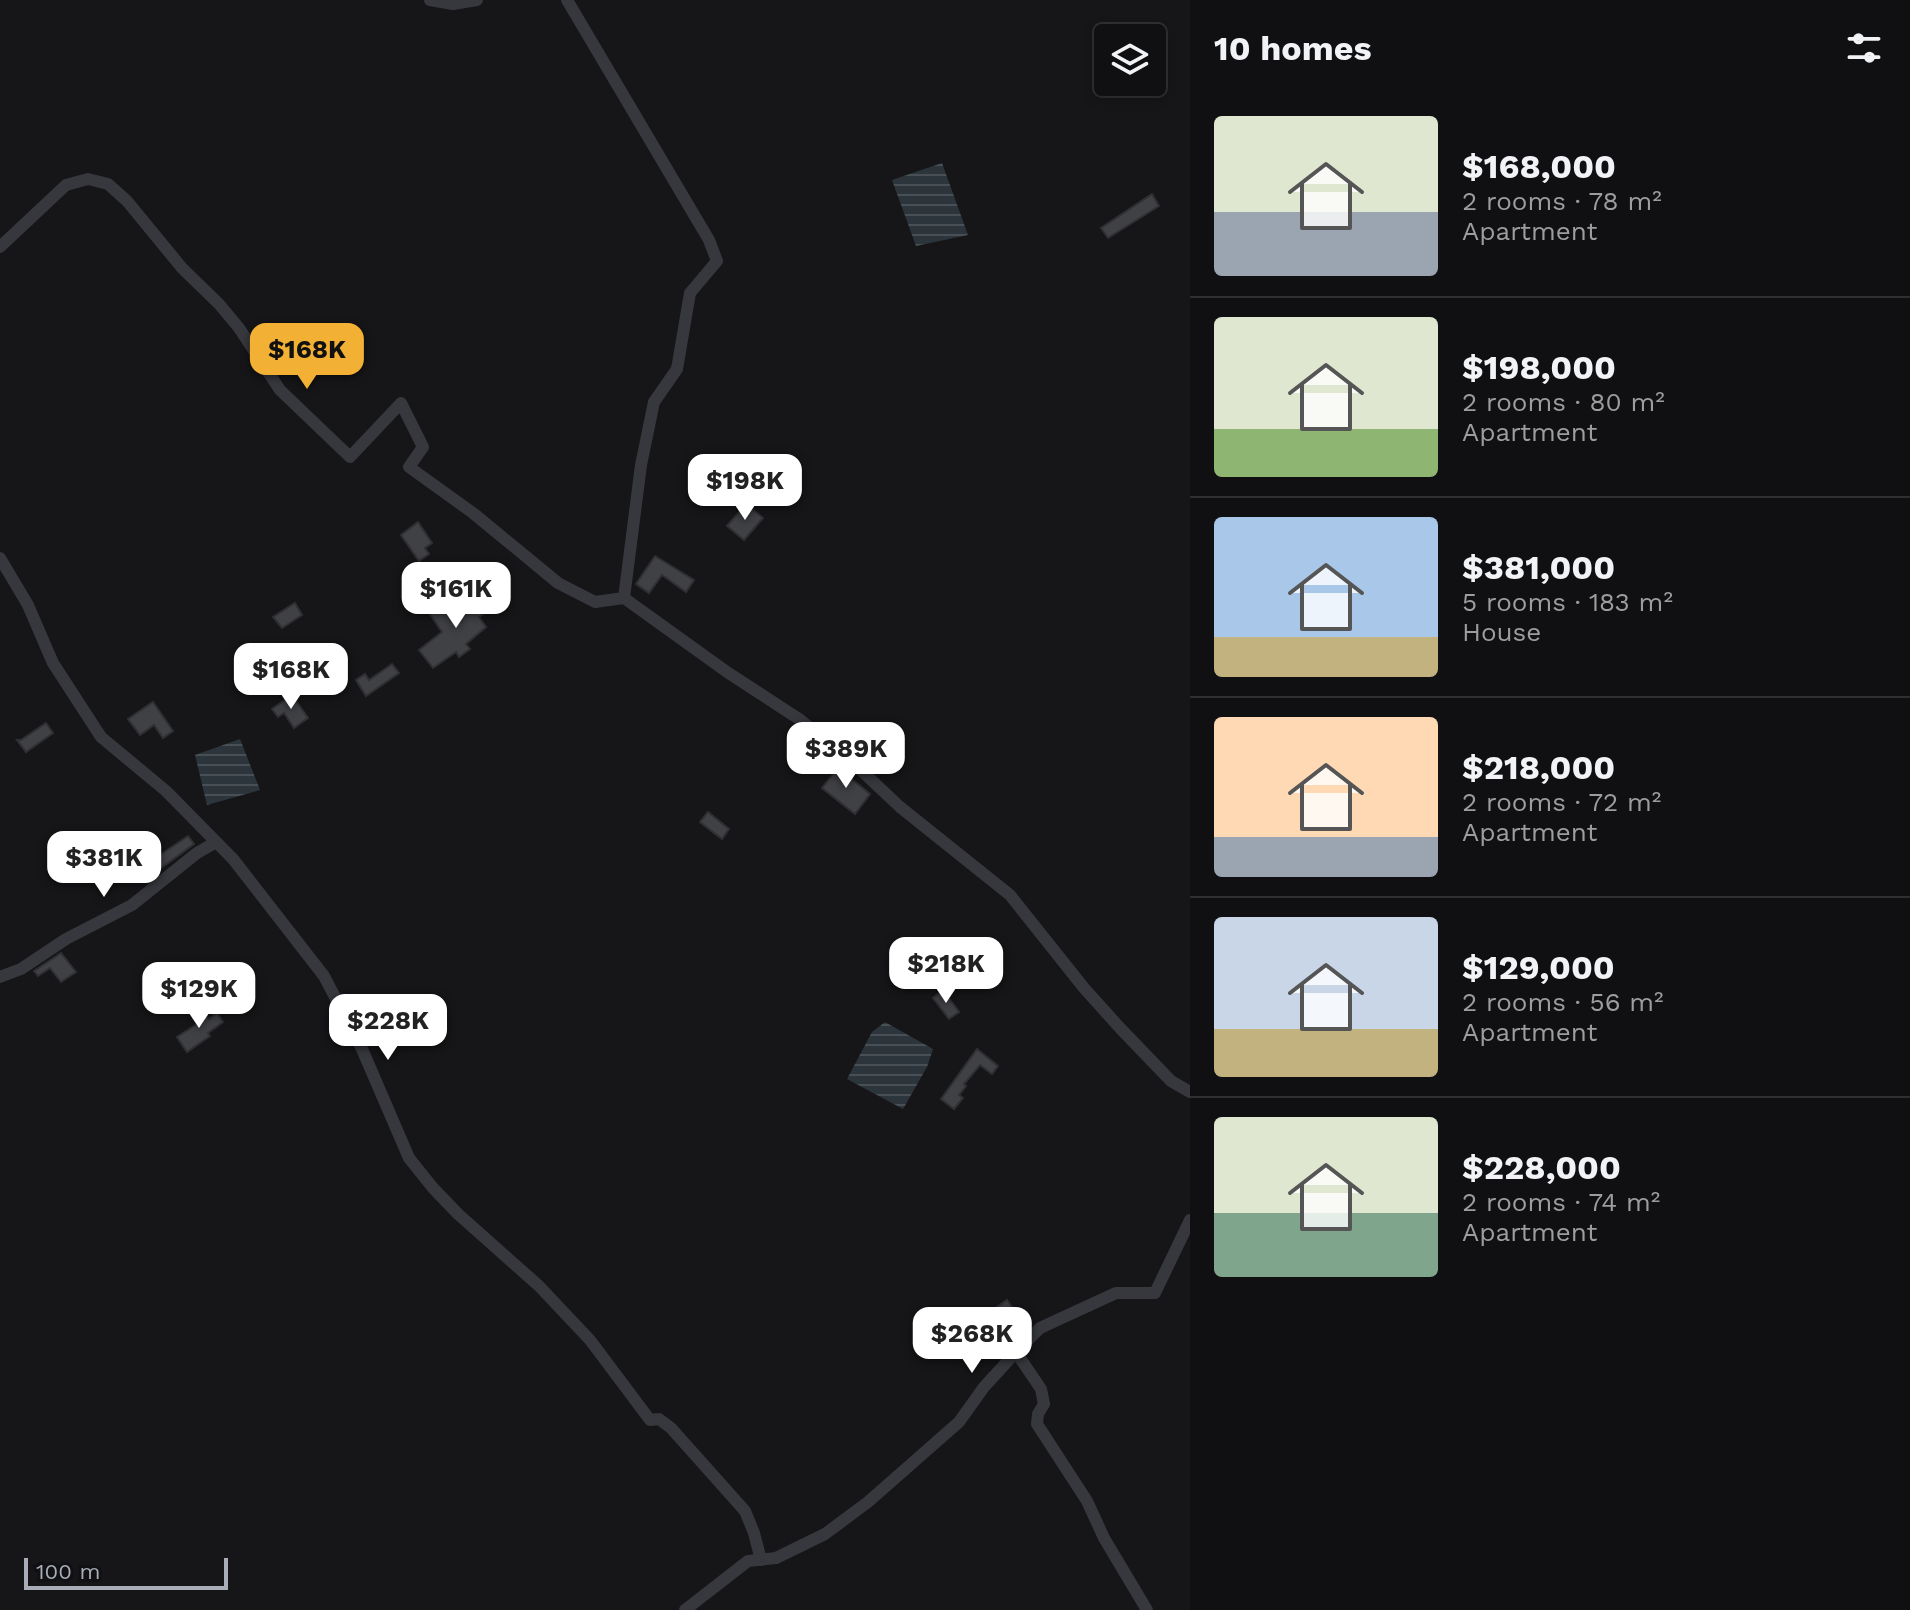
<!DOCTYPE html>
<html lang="en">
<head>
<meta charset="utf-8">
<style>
  :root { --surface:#101012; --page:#19191b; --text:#f1f3f6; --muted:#9c9d9f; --line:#303032; --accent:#f2b134 }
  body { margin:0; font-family:"Work Sans",sans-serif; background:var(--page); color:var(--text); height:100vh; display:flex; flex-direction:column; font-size:30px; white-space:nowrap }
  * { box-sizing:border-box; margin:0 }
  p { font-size:26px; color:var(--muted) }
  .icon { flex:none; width:44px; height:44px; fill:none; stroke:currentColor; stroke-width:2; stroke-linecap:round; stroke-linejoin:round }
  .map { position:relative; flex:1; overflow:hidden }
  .side { display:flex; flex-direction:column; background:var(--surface); width:720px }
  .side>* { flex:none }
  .buttons { position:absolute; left:1094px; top:24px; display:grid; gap:16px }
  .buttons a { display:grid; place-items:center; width:72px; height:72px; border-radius:8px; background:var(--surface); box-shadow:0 4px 12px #0003,0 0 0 2px var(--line); font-size:40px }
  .scale { position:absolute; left:24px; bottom:20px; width:204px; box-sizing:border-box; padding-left:8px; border:4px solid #a8adb8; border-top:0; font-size:22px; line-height:28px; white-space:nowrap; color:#a8adb8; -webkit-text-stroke:6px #111113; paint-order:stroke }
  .price { position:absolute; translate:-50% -68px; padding:0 18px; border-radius:16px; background:#fff; color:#222; font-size:26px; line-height:52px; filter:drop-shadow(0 2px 4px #0008) }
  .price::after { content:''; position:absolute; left:50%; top:48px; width:24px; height:18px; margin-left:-12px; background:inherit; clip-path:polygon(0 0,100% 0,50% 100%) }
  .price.active { background:var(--accent); color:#111 }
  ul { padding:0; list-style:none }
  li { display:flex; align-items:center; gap:24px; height:200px; padding:0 24px }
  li+li { border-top:2px solid var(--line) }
  li span { display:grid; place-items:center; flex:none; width:224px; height:160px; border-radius:8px; color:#555 }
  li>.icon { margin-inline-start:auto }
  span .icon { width:96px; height:96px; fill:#fffc; stroke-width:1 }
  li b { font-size:34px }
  h2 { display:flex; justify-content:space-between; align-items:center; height:96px; padding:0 24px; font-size:34px }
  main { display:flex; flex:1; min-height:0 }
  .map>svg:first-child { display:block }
  .water { fill:url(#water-rules) }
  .building { fill:#404145; stroke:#303034; stroke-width:2 }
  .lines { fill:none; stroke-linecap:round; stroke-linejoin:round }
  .street { stroke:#37383d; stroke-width:12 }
</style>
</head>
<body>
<main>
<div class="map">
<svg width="1190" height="1610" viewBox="0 0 1190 1610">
  <defs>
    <pattern id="water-rules" width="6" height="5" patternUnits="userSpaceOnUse" patternTransform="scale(2)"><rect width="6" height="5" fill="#2c353c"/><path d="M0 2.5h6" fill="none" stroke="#485056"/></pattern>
  </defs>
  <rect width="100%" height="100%" fill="#161618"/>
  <g class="water">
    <path d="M942 163 968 235 916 246 892 180Z"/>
    <path d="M240 739 260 790 207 805 195 755Z"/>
    <path d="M885 1022 933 1049 927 1067 903 1109 847 1079 872 1032Z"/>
  </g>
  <g class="building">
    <path d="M1152 194 1159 206 1108 238 1101 228Z"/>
    <path d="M746 504 763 518 744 540 727 526Z"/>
    <path d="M418 522 432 543 425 548 429 554 419 561 401 535Z"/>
    <path d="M655 556 694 580 686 592 662 575 649 593 636 584Z"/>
    <path d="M495 592 501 602 479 617 486 627 466 644 470 649 459 657 456 652 433 668 419 650 442 632 430 614 450 600 462 616Z"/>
    <path d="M295 603 302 615 282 628 273 617Z"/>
    <path d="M392 664 399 673 366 696 356 680 365 674 369 680Z"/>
    <path d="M292 695 308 718 294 728 284 713 278 717 272 709Z"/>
    <path d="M153 702 173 731 163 738 154 725 140 735 128 719Z"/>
    <path d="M46 723 53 733 26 752 17 740H21Z"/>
    <path d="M841 764 852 774 849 777 870 794 855 814 822 788Z"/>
    <path d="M708 812 729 829 722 839 700 822Z"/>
    <path d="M188 836 194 844 161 868 154 859Z"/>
    <path d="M61 953 76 972 61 982 50 968 38 976 34 971Z"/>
    <path d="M943 990 959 1012 949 1019 933 998Z"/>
    <path d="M201 1008 209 1019 217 1013 223 1022 208 1033 210 1036 187 1052 177 1037 197 1024 191 1015Z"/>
    <path d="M977 1049 998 1066 992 1074 980 1065 964 1084 966 1086 959 1095 963 1098 954 1109 941 1099Z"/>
    <path d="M1007 1300 1017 1314 997 1328 987 1314Z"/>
  </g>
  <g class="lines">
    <g class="street">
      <path d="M430 0 453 4 477 0"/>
      <path d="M567 0 709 240 717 261 690 293 677 369 654 402 641 465 624 598 727 672 799 719 848 758 900 807 1010 895 1084 988 1120 1028 1171 1081 1190 1092"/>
      <path d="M0 247 66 185 88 179 108 184 127 201 182 268 219 304 239 328 280 390 350 457 401 403 423 447 409 467 473 513 558 583 595 602 624 598"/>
      <path d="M0 558 28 605 53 663 101 737 166 791 233 859 324 976 362 1049 409 1158 433 1188 458 1214 539 1286 590 1340 650 1420 659 1419 671 1428 745 1511 754 1533 761 1560"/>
      <path d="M0 977 21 969 66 939 132 905 197 853 216 842"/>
      <path d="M1016 1352 1040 1328 1116 1293H1155L1190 1220"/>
      <path d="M685 1610 748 1561 776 1558 825 1534 868 1502 959 1422 984 1387 1016 1352 1041 1389 1044 1404 1038 1414 1037 1424 1087 1501 1104 1538 1147 1610"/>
    </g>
  </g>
</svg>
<div class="buttons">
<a><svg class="icon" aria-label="layers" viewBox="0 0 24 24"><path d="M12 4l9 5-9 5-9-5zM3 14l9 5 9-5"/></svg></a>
</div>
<div class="scale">100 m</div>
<b class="price active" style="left:307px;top:391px">$168K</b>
<b class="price" style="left:745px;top:522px">$198K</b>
<b class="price" style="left:456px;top:630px">$161K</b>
<b class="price" style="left:291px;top:711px">$168K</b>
<b class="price" style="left:846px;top:790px">$389K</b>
<b class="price" style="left:104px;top:899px">$381K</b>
<b class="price" style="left:946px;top:1005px">$218K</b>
<b class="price" style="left:199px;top:1030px">$129K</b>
<b class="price" style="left:388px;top:1062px">$228K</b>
<b class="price" style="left:972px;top:1375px">$268K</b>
</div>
<section class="side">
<h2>10 homes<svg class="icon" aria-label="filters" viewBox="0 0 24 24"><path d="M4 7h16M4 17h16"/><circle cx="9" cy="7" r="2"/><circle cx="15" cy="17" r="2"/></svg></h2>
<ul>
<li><span style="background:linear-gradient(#dfe7d0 60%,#9aa5b1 0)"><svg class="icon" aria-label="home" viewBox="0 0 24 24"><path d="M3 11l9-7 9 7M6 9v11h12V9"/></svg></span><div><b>$168,000</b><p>2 rooms · 78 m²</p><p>Apartment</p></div></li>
<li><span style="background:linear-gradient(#dfe7d0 70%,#8fb573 0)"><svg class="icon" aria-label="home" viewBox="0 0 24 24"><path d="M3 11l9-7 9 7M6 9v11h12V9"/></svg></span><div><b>$198,000</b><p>2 rooms · 80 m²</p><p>Apartment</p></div></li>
<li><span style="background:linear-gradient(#a9c7e8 75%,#c2b280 0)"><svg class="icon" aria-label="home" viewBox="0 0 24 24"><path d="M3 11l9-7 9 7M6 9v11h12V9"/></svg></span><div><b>$381,000</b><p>5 rooms · 183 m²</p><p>House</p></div></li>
<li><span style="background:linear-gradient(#ffd9b3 75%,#9aa5b1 0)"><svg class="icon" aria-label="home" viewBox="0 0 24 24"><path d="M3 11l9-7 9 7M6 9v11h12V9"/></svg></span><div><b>$218,000</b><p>2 rooms · 72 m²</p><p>Apartment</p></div></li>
<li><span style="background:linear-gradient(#c9d6e8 70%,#c2b280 0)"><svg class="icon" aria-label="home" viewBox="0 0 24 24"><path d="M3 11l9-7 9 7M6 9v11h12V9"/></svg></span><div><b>$129,000</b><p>2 rooms · 56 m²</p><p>Apartment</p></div></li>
<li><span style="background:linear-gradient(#dfe7d0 60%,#7fa58c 0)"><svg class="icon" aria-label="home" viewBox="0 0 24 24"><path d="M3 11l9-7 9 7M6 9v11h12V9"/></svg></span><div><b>$228,000</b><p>2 rooms · 74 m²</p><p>Apartment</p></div></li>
</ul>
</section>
</main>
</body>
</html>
